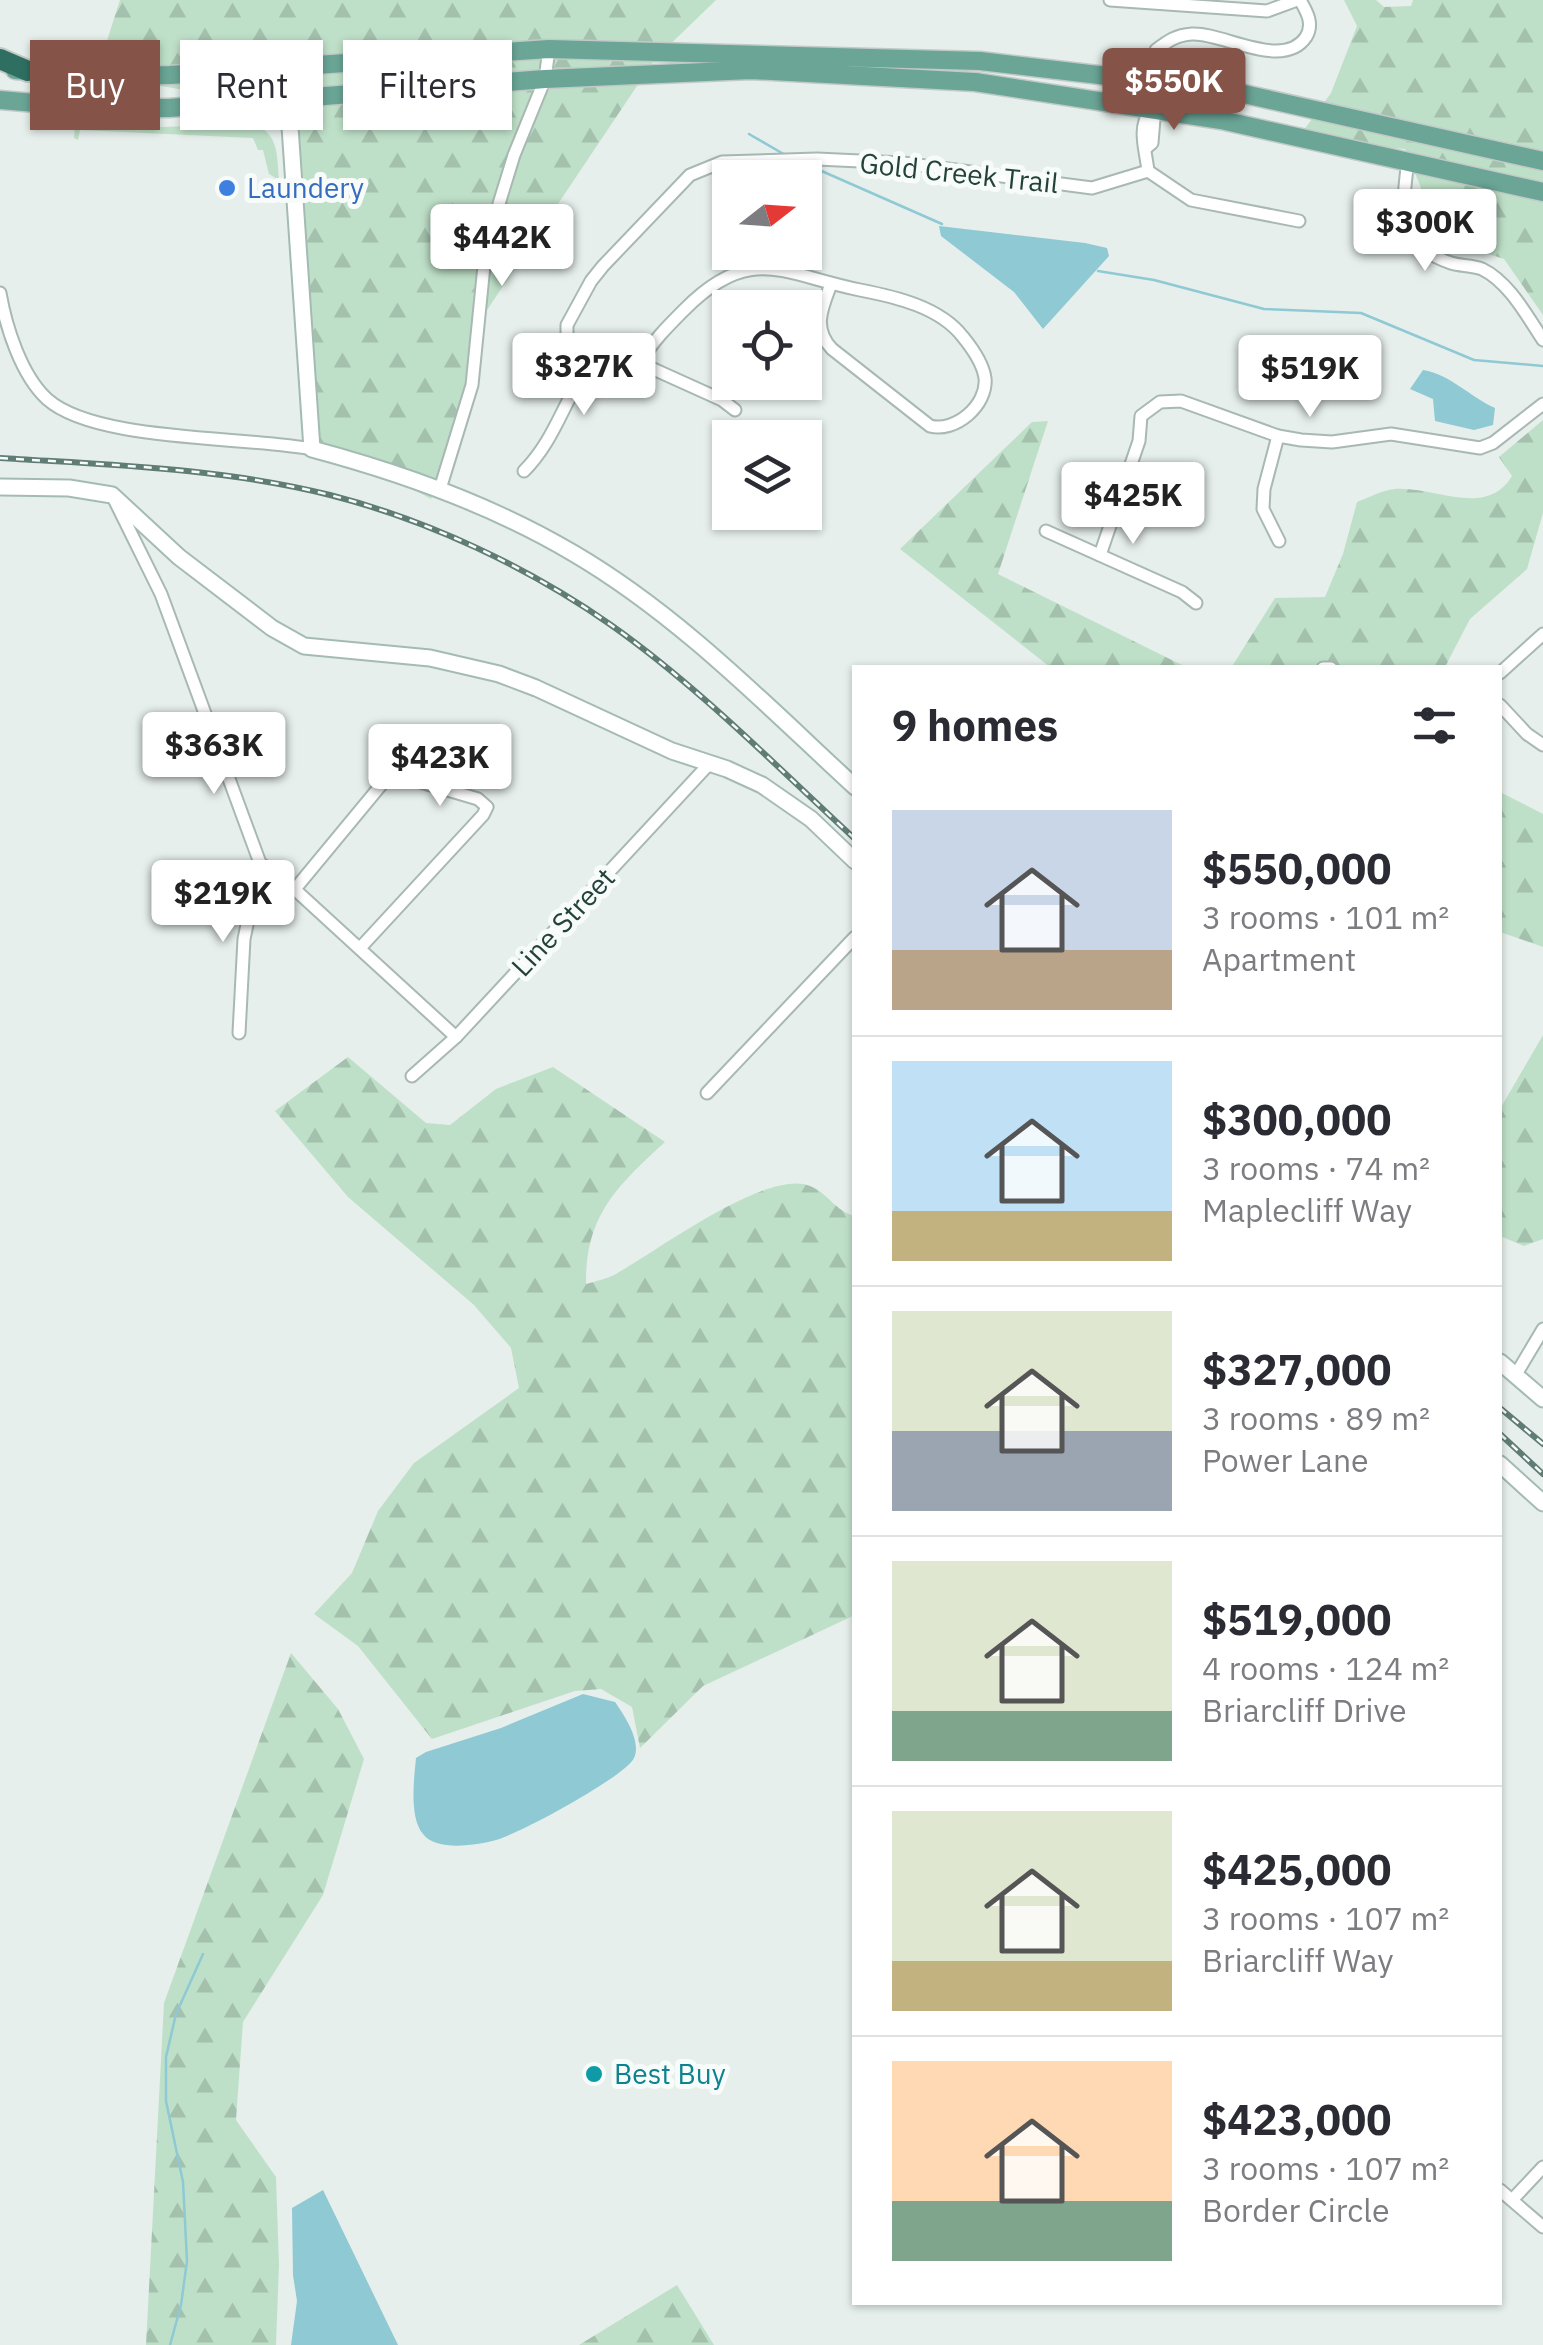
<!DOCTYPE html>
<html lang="en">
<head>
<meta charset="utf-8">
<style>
  :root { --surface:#fff; --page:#f7f7f7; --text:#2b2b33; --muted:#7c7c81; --line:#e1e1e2; --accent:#855347 }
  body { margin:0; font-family:"IBM Plex Sans",sans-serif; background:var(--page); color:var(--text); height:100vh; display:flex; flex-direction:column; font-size:38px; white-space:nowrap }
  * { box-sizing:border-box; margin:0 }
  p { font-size:32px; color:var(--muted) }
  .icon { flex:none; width:55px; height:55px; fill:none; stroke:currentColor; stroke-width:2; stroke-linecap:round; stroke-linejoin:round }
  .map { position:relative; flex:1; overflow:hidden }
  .panel { position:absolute; left:852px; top:665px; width:650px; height:1640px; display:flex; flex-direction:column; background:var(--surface); border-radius:0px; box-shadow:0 2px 8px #0004 }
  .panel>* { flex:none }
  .guide { position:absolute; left:30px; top:40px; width:672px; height:90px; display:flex; gap:20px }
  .needle { width:65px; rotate:73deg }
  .fabs { position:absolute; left:712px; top:160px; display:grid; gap:20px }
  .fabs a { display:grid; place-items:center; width:110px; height:110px; border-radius:0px; background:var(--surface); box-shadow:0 2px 8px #0004; font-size:50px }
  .price { position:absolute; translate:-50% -85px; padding:0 22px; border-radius:10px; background:#fff; color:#222; font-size:32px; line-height:65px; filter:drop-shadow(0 2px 5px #0008) }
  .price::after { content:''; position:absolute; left:50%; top:60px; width:30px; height:22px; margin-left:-15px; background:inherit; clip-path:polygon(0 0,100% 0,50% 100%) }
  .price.on { background:var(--accent); color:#fff }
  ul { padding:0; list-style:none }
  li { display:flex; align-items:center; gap:30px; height:250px; padding:0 40px }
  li+li { border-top:2px solid var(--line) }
  li span { display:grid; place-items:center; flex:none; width:280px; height:200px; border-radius:0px; color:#555 }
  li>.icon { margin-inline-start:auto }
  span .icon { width:120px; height:120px; fill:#fffc; stroke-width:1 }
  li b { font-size:42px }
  h2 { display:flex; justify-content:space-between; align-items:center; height:120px; padding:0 40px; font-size:42px }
  .chip { padding:0 35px; border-radius:0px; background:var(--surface); box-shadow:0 2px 8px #0004; font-size:35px; line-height:90px }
  .chip.on { background:var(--accent); color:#fff }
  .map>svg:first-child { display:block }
  .green { fill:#bfe0c8 }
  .forest { fill:url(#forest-firs) }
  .water { fill:#8ec9d4 }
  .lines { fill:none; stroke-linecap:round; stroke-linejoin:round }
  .stream { stroke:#8ec9d4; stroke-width:2.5 }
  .street-casing { stroke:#a8b8b2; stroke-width:15 }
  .secondary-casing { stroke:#a4bbb3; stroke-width:19 }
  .primary-casing { stroke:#c2cac8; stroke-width:21 }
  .highway-casing { stroke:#c2cac8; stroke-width:24 }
  .street { stroke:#fff; stroke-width:11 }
  .secondary { stroke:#fff; stroke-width:15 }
  .primary { stroke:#6aa596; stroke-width:18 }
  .highway { stroke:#2f6f62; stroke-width:20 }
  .rail-casing { stroke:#5f7d75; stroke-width:6 }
  .rail { stroke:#f7fbf9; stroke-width:2.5; stroke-dasharray:8; stroke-linecap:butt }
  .shop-dot { fill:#3f7fe0; stroke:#f7fbf9; stroke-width:4 }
  .culture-dot { fill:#0f9aa8; stroke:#f7fbf9; stroke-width:4 }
  .labels { text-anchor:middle; stroke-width:10; stroke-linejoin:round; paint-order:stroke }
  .street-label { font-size:28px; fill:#24423a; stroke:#f7fbf9 }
  .shop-label { font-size:28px; fill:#366cbe; stroke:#f7fbf9; text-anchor:start }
  .culture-label { font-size:28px; fill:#0d838f; stroke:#f7fbf9; text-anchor:start }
</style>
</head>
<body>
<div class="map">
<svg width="1543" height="2345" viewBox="0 0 1543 2345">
  <defs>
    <pattern id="forest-firs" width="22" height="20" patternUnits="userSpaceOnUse" patternTransform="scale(2.5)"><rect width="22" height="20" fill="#bfe0c8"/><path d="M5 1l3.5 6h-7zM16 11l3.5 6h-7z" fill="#a4c1ad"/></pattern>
  </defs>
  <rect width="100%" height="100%" fill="#e6efeb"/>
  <path class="green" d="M251 123C279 132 277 155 279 180L269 174 263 150H258L253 138 80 130 78 140 74 138 75 127 79 124 166 127Z"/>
  <g class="forest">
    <path d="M120 0H716L655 59 483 316 466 415 431 499 375 468 315 447 299 284 298 89 214 95 96 75Z"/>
    <path d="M1344 0H1376L1384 7 1411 6 1413 0H1543V315L1504 259 1442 239 1405 149 1295 142 1331 93 1357 26Z"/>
    <path d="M1543 420V513L1527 569 1470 619 1445 667 1231 668 1275 598 1325 597 1343 554 1357 502C1368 498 1382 490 1395 489 1435 486 1486 519 1512 476L1499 457Z"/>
    <path d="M1048 421 998 574 1186 667H1050L900 549 1032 422Z"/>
    <path d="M1500 792 1543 814V947L1500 932Z"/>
    <path d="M1543 1035V1239L1524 1246 1500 1236V1109Z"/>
    <path d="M348 1057 426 1123 450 1125 496 1089 553 1067 665 1142C617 1186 585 1216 586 1284 596 1281 607 1279 616 1274 655 1252 768 1168 810 1186 828 1193 836 1212 855 1216V1615L703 1686 640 1748 632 1707 601 1689 575 1691 432 1739 358 1646 314 1614 352 1573 378 1511 414 1463 519 1388 511 1348 474 1305 348 1197 275 1111Z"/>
    <path d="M291 1653 338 1709 364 1759 323 1895 243 2022 236 2120 276 2177 279 2265 276 2345H146L164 2003Z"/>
    <path d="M677 2285 714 2345H579Z"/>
  </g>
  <g class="water">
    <path d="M939 226 1085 243 1107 248 1109 256 1043 329 1014 292 941 236Z"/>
    <path d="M1423 370C1451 375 1469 396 1495 408L1493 425 1474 430 1435 421 1433 399 1410 389Z"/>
    <path d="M583 1694 615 1702C624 1715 642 1741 634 1758 626 1776 519 1834 496 1840 478 1845 436 1852 423 1834 409 1817 414 1779 416 1758L426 1752 501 1728Z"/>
    <path d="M323 2190 398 2345H291L297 2301 293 2275 292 2208Z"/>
  </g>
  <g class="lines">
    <g class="stream">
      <path d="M749 134 787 156"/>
      <path d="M808 165 942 224"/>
      <path d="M1098 271 1154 280 1264 309 1361 313 1474 360 1543 366"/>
      <path d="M170 2345 181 2305 187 2261 183 2182 166 2101V2057L176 2014 203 1954"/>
    </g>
    <defs>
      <g id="street">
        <path d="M1110 0 1267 11 1297 0"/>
        <path d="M1146 148 1152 143 1154 119 1150 112"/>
        <path d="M1408 160C1402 208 1396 245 1451 263 1460 266 1472 265 1482 269 1509 282 1527 316 1543 340"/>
        <path d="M1148 171C1146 151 1137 128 1150 112L1156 50C1168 41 1176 35 1192 34 1222 32 1283 71 1306 37 1314 24 1307 12 1300 0"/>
        <path d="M1148 171 1191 200 1299 221"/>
        <path d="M0 293C6 327 21 375 47 399 95 442 244 436 312 449"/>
        <path d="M640 363C652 342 667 327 684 310 750 243 782 274 860 290 896 297 940 307 963 337 972 348 983 364 985 378 988 405 955 433 930 426L832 349C812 328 822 308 831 284"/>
        <path d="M640 363 722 400 735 410"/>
        <path d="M589 365 567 342V325L591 281 603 266 690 175 722 162 817 159 903 163 1092 188 1148 171"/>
        <path d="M1278 436 1264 489 1263 509 1279 541"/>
        <path d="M524 471C555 440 564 400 589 365L618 369 640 363"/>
        <path d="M440 489 472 385 486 246 514 155 545 79 549 49"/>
        <path d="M116 503 161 594 260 863 290 885 456 1037"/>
        <path d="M1046 531 1182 592 1196 603"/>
        <path d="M1100 555 1139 441 1141 416 1160 402 1181 401 1278 436 1301 440 1332 442 1391 434 1480 448 1493 443 1543 404"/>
        <path d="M1323 668H1331"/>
        <path d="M1500 673 1543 634"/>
        <path d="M1500 705 1527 734 1543 745"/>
        <path d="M295 889 386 779 397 775 478 799 487 807 483 815 361 947"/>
        <path d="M239 1033 244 939 260 863"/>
        <path d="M412 1076 456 1037 710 763"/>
        <path d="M707 1093 855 937"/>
        <path d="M1515 1376 1543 1329"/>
        <path d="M1500 2190 1543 2227"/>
        <path d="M1512 2200 1543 2167"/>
      </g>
      <g id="secondary">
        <path d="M286 68 312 449C402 473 492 505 573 553 679 615 766 705 855 787"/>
        <path d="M0 487 69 488 112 495 179 557 272 628 304 646 430 658 499 674 536 688 672 751 727 769 762 785 811 819 855 861"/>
        <path d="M1500 1362 1543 1399"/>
        <path d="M1500 1464 1543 1503"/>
      </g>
      <g id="primary">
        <path d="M15 70 97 76 170 75 549 49 980 61 1226 90 1543 161"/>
        <path d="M0 100 93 108H169L545 79 751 70 975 82 1221 120 1543 192"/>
      </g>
      <path id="highway" d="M0 59 28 71"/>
    </defs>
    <use href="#street" class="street-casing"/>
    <use href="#secondary" class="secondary-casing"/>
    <use href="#primary" class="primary-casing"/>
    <use href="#highway" class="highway-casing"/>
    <use href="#street" class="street"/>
    <use href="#secondary" class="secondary"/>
    <use href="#primary" class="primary"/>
    <use href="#highway" class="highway"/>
    <defs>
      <g id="rail">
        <path d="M0 458C111 465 222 468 330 495 428 520 528 567 611 625 699 687 776 766 855 839"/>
        <path d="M1500 1408 1543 1444"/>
        <path d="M1500 1434 1543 1474"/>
      </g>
    </defs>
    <use href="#rail" class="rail-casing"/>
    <use href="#rail" class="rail"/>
  </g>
  <circle class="shop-dot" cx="227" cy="188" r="10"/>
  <circle class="culture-dot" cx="594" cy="2074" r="10"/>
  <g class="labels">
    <g class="street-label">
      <text transform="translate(959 173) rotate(6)" y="10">Gold Creek Trail</text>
      <text transform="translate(563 922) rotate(-47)" y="10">Line Street</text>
    </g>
    <g class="shop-label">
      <text x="247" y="198">Laundery</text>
    </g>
    <g class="culture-label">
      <text x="614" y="2084">Best Buy</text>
    </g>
  </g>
</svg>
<div class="fabs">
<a><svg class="needle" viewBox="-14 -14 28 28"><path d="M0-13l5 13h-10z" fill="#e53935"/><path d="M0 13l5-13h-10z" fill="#7c7c81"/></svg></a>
<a><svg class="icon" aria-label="locate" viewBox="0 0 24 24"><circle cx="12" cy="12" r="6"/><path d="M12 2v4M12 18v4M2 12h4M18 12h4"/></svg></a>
<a><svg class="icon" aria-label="layers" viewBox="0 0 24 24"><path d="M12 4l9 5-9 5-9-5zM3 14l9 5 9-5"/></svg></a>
</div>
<b class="price on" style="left:1174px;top:133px">$550K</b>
<b class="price" style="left:1425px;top:274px">$300K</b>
<b class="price" style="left:502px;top:289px">$442K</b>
<b class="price" style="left:584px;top:418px">$327K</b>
<b class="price" style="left:1310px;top:420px">$519K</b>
<b class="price" style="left:1133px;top:547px">$425K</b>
<b class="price" style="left:214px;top:797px">$363K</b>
<b class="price" style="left:440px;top:809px">$423K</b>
<b class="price" style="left:223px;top:945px">$219K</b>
<div class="guide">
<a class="chip on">Buy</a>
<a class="chip">Rent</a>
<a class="chip">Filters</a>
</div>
<section class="panel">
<h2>9 homes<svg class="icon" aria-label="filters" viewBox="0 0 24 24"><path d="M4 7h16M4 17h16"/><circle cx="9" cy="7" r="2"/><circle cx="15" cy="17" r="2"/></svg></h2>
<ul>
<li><span style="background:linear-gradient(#c9d6e8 70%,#b9a48a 0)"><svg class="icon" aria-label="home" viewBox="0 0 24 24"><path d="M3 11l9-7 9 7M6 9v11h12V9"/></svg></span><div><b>$550,000</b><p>3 rooms · 101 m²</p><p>Apartment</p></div></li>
<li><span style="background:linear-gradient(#bfe0f5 75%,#c2b280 0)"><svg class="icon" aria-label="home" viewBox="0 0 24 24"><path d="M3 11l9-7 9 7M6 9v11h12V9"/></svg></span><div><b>$300,000</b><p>3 rooms · 74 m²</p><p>Maplecliff Way</p></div></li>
<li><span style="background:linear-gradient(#dfe7d0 60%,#9aa5b1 0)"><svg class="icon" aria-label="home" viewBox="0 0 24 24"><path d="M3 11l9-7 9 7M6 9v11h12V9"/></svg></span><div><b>$327,000</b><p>3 rooms · 89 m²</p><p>Power Lane</p></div></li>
<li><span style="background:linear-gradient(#dfe7d0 75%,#7fa58c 0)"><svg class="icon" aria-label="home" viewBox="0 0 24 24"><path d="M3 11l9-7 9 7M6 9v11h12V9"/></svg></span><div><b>$519,000</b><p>4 rooms · 124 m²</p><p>Briarcliff Drive</p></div></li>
<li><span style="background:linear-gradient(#dfe7d0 75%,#c2b280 0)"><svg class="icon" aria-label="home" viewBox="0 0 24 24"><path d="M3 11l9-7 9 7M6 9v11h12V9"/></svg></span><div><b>$425,000</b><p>3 rooms · 107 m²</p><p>Briarcliff Way</p></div></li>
<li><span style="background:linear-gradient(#ffd9b3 70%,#7fa58c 0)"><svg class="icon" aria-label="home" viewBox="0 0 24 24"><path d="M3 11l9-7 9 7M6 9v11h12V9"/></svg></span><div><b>$423,000</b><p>3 rooms · 107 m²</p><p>Border Circle</p></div></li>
</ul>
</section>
</div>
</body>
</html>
